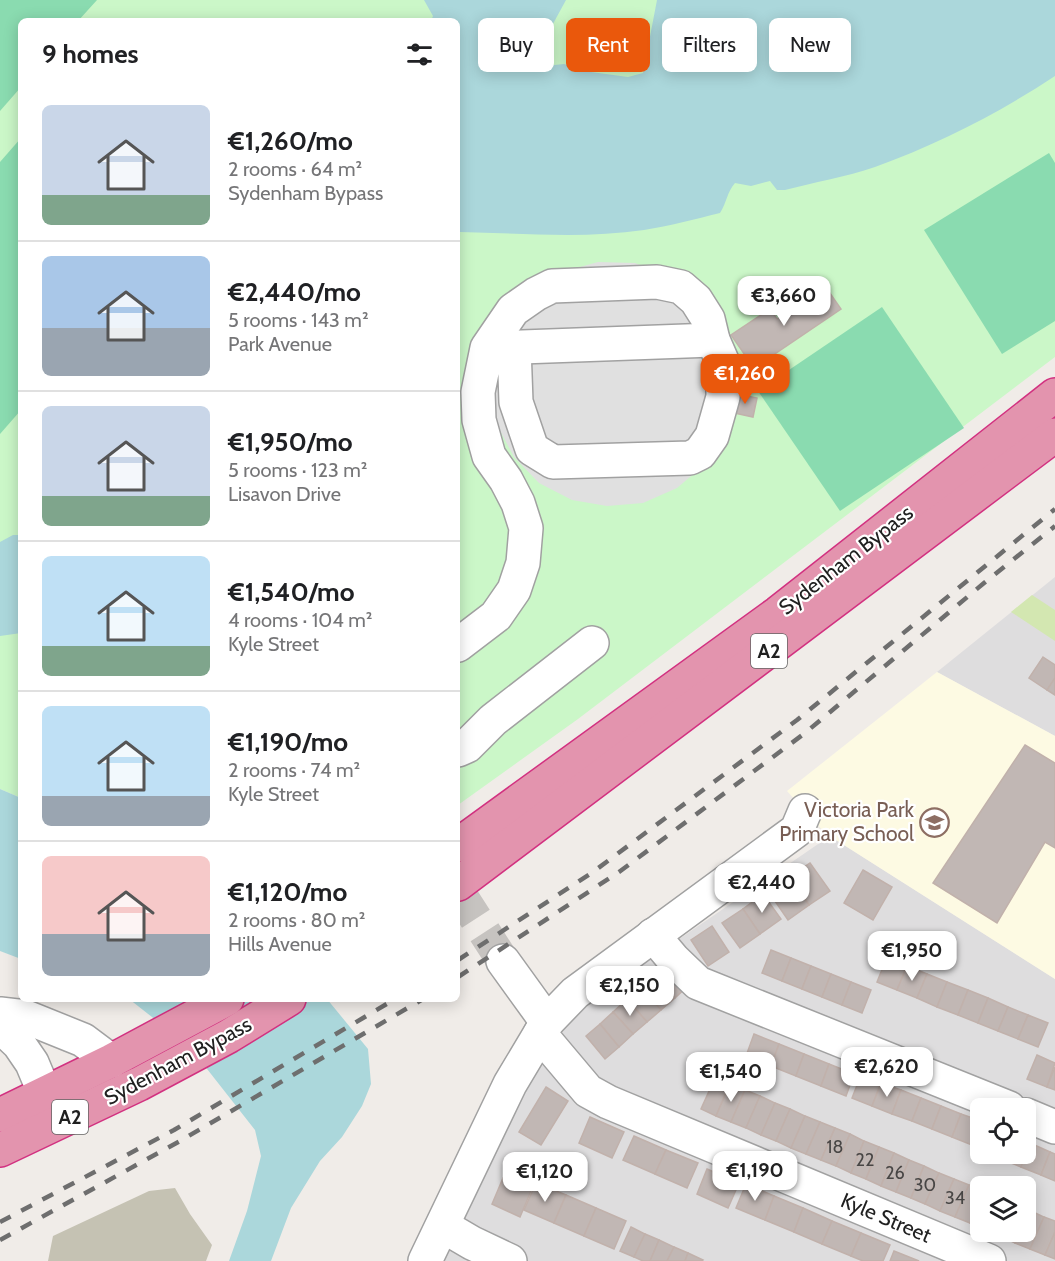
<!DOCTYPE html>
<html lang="en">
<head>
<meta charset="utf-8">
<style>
  :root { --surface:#fff; --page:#f2f2f2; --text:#202124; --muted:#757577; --line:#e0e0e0; --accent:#ea580c }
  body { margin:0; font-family:Cabin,sans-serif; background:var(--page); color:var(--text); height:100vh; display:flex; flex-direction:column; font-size:22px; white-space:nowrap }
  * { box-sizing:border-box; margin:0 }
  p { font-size:20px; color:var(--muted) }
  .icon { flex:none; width:33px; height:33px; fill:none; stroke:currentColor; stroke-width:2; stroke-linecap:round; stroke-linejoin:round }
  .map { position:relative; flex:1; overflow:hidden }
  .drawer { position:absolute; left:18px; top:18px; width:442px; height:984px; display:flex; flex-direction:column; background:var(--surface); border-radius:9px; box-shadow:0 3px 15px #0003 }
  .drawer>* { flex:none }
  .guide { position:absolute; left:478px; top:18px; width:486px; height:54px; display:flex; gap:12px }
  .buttons { position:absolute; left:970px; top:1098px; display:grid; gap:12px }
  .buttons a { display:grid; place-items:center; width:66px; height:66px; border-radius:9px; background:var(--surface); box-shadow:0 3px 15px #0003; font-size:30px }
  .price { position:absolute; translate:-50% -51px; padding:0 14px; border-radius:12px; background:#fff; color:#222; font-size:20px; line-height:39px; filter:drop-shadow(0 2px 3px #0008) }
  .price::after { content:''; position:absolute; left:50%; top:36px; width:18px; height:14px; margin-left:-9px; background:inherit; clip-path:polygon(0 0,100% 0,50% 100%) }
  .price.selected { background:var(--accent); color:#fff }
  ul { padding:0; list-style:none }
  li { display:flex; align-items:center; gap:18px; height:150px; padding:0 24px }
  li+li { border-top:2px solid var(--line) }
  li span { display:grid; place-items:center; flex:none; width:168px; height:120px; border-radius:9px; color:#555 }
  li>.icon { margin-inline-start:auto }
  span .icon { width:72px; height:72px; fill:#fffc; stroke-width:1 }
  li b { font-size:26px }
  h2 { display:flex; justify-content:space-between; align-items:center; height:72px; padding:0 24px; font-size:26px }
  .pill { padding:0 21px; border-radius:9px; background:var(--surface); box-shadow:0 3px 15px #0003; font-size:21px; line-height:54px }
  .pill.selected { background:var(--accent); color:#fff }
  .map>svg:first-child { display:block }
  .residential { fill:#deddde; fill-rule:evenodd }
  .education { fill:#fdfae3 }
  .construction { fill:#c5c2b3 }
  .grass { fill:#d3e7b1 }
  .park { fill:#cbf7c8 }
  .pitch { fill:#8adbb0 }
  .parking { fill:#e0e0e0 }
  .water { fill:#abd7db }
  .building { fill:#c1b7b4; stroke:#c1b1ab; stroke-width:1.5 }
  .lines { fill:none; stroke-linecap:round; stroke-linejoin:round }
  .minor-tunnel { stroke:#c6c3c0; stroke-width:33; stroke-dasharray:33 16; stroke-linecap:butt }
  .minor-casing { stroke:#a1a1a1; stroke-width:36 }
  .highway-casing { stroke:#d23180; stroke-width:36 }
  .minor { stroke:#fff; stroke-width:33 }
  .highway { stroke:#e394ae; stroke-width:33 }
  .rail { stroke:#6e6e6e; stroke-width:4.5; stroke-dasharray:12 12; stroke-linecap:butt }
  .labels { text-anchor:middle; stroke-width:4.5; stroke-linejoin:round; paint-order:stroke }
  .number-label { font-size:18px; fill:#484645 }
  .shield { fill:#fff; stroke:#636363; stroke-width:1.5 }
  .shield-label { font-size:20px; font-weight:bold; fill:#202020 }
  .street-label { font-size:21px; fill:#202020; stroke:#fff }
  .education-label { font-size:21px; fill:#785e54; stroke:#fff; text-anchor:end }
</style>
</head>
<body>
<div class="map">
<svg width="1055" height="1261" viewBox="0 0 1055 1261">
  <rect width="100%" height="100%" fill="#f0ece8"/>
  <g class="residential">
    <path d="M1055 577V736L937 672Z"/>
    <path d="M825 833 1055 979V1261H437L533 1075 569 1022 612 985 824 840ZM981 1108H1026V1154H981ZM981 1186H1026V1232H981Z"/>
  </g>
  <path class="education" d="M937 672 1055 736V979L825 833 787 791Z"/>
  <path class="construction" d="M175 1188 190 1214 212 1245 206 1261H48L53 1236 149 1191Z"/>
  <path class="grass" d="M1032 595 1055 610V641L1011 612Z"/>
  <path class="park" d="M0 0H1055V357L578 719 458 805V21H21V798L0 789Z"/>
  <g class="pitch">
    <path d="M0 0H97L78 21H21V87L0 111Z"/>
    <path d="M21 138V410L0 434V162Z"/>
    <path d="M1049 153 1055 163V321L1002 354 924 230Z"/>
    <path d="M882 307 964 428 840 511 758 391Z"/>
  </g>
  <path class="parking" d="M598 262 635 263 670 276 722 327 704 465 677 488 643 503 607 506 572 500 539 483 514 457 497 425 490 390 493 354 562 272Z"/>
  <g class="water">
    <path d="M424 0H566L542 44 545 66 564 64 591 72 628 77 643 73 657 0H1055V76C999 113 938 144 875 167 846 177 815 182 785 190H777L770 181 751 186 735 183C727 192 727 202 720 213 695 219 670 226 644 230 583 239 521 233 460 232L458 231V21H431L433 16Z"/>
    <path d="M13 535H21V633L0 636V542Z"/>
    <path d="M0 789 21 798V959L0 951Z"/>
    <path d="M129 999H327L368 1049 371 1084 362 1106 342 1137 320 1161 291 1208 271 1261H229L247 1211 261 1156 255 1130 189 1046Z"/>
  </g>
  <g class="building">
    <path d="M825 286 841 309 754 368 731 335 770 309 777 319Z"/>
    <path d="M737 394 757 398 753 417 734 413Z"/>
    <path d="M1043 657 1055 665V678L1047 690 1029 678Z"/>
    <path d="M1055 678V695L1047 690Z"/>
    <path d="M1025 745 1055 763V848L1045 842 997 923 933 883Z"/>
    <path d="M810 863 830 891 809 905 789 877Z"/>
    <path d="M863 870 892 887 873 920 844 903Z"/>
    <path d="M789 877 809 905 788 920 768 891Z"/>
    <path d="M763 894 781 919 760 934 743 909Z"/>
    <path d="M743 909 760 934 740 948 722 923Z"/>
    <path d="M712 926 729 952 708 966 691 940Z"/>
    <path d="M771 950 791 958 782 981 762 973Z"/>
    <path d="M887 957 907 966 897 990 877 982Z"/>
    <path d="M791 958 811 966 802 989 782 981Z"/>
    <path d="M669 963 689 985 675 998 655 975Z"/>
    <path d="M811 966 831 974 822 997 802 989Z"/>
    <path d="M907 966 927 974 917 998 897 990Z"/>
    <path d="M831 974 851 982 842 1005 822 997Z"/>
    <path d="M927 974 947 982 937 1007 917 998Z"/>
    <path d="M655 975 675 998 661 1010 641 987Z"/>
    <path d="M851 982 871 990 862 1013 842 1005Z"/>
    <path d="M947 982 968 990 958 1015 937 1007Z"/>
    <path d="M641 987 661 1010 647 1022 627 999Z"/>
    <path d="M968 990 988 998 978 1023 958 1015Z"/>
    <path d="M988 998 1008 1007 998 1031 978 1023Z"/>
    <path d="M627 999 647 1022 633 1034 613 1012Z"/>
    <path d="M1008 1007 1028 1015 1018 1039 998 1031Z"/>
    <path d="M613 1012 633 1034 619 1047 600 1024Z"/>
    <path d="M1028 1015 1048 1023 1038 1047 1018 1039Z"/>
    <path d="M600 1024 619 1047 605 1059 586 1036Z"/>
    <path d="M754 1034 779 1044 771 1066 746 1056Z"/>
    <path d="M779 1044 804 1054 796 1076 771 1066Z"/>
    <path d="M804 1054 829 1064 821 1086 796 1076Z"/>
    <path d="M1037 1055 1055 1063 1047 1087 1027 1079Z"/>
    <path d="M829 1064 854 1074 846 1096 821 1086Z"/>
    <path d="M1055 1067V1090L1047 1087Z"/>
    <path d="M861 1075 881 1083 872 1106 852 1098Z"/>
    <path d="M715 1078 730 1084 716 1116 701 1109Z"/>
    <path d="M881 1083 901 1090 892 1114 872 1106Z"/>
    <path d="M730 1084 745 1090 731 1122 716 1116Z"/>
    <path d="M546 1087 568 1101 541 1145 519 1132Z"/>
    <path d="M745 1090 760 1096 746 1128 731 1122Z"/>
    <path d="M901 1090 921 1098 912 1121 892 1114Z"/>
    <path d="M760 1096 775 1103 761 1135 746 1128Z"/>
    <path d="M921 1098 941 1106 932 1129 912 1121Z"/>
    <path d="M775 1103 790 1109 776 1141 761 1135Z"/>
    <path d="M941 1106 961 1114 952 1137 932 1129Z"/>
    <path d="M790 1109 805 1116 791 1148 776 1141Z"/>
    <path d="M961 1114 981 1121 972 1145 952 1137Z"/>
    <path d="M805 1116 820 1122 806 1154 791 1148Z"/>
    <path d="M590 1117 624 1132 612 1158 579 1143Z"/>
    <path d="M820 1122 835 1128 821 1160 806 1154Z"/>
    <path d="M981 1123V1148L972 1145Z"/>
    <path d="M835 1128 850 1134 836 1166 821 1160Z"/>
    <path d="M850 1134 864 1141 851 1173 836 1166Z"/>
    <path d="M634 1136 666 1150 655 1174 623 1160Z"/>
    <path d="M864 1141 879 1147 866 1179 851 1173Z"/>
    <path d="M1026 1142 1030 1143 1021 1167 1001 1159 1003 1154H1026Z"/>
    <path d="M1030 1143 1050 1152 1041 1175 1021 1167Z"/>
    <path d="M879 1147 894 1153 881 1186 866 1179Z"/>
    <path d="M666 1150 698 1163 687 1188 655 1174Z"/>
    <path d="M1050 1152 1055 1154V1181L1041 1175Z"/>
    <path d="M894 1153 909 1160 896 1192 881 1186Z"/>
    <path d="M909 1160 924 1166 911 1198 896 1192Z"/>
    <path d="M924 1166 939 1173 925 1204 911 1198Z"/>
    <path d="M707 1169 739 1183 728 1208 697 1194Z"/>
    <path d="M939 1173 954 1179 940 1211 925 1204Z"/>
    <path d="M503 1178 531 1191 520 1217 492 1204Z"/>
    <path d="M954 1179 969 1185 955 1217 940 1211Z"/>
    <path d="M536 1183 566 1195 554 1223 524 1210Z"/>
    <path d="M746 1184 774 1196 765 1220 736 1208Z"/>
    <path d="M969 1185 981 1190V1198L970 1223 955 1217Z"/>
    <path d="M566 1195 596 1208 584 1236 554 1223Z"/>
    <path d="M774 1196 803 1208 794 1232 765 1220Z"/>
    <path d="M981 1198V1228L970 1223Z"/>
    <path d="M596 1208 626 1221 614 1249 584 1236Z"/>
    <path d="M803 1208 832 1221 822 1244 794 1232Z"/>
    <path d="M1029 1210 1044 1217 1030 1249 1015 1243 1020 1232H1026V1217Z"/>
    <path d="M1044 1217 1055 1221V1232L1045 1255 1030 1249Z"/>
    <path d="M832 1221 861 1233 851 1256 822 1244Z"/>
    <path d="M631 1227 645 1234 634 1257 620 1251Z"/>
    <path d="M1002 1232H1020L1015 1243 1000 1236Z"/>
    <path d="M1055 1232V1259L1045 1255Z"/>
    <path d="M861 1233 890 1245 883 1261H863L851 1256Z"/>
    <path d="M645 1234 659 1240 650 1261H643L634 1257Z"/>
    <path d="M659 1240 674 1247 667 1261H650Z"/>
    <path d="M674 1247 688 1253 685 1261H667Z"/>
    <path d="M894 1251 919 1261H890Z"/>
    <path d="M688 1253 703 1260 702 1261H685Z"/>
  </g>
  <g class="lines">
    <path class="minor-tunnel" d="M458 891 503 961"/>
    <defs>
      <g id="minor">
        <path d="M493 348 713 340"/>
        <path d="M458 645 496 616 514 590 523 563 526 528 518 503 506 480 489 456 479 420 478 392 487 348 513 310 536 294 552 286 657 282 681 287 696 300 708 319 713 340 723 363V397L712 436 700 453 690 458 553 462 532 449 516 402 514 347"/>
        <path d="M458 750 467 746 493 720 592 643"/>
        <path d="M653 935 674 960 698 983 1009 1108"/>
        <path d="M503 961 547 1022"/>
        <path d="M0 1014 26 1017 83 1040 111 1061"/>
        <path d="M0 1026 19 1044 32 1063 45 1094"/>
        <path d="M540 1034 588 1091 608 1102 989 1261"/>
        <path d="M1026 1115 1055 1127"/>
        <path d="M443 1226 472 1243 510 1261"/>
        <path d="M425 1261 510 1084 547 1022 575 993 797 830 805 811"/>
      </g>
      <g id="highway">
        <path d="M458 845 778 613 1055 395"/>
        <path d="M458 884 1055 435"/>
        <path d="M0 1115 111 1061 227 999"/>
        <path d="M0 1150 139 1084 229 1036 289 999"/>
      </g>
    </defs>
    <use href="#minor" class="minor-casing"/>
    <use href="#highway" class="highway-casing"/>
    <use href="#minor" class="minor"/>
    <use href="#highway" class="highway"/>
    <g class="rail">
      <path d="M458 960 593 872 797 720 1055 509"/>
      <path d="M458 977 619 872 805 733 984 583 1055 526"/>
      <path d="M0 1222 174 1130 395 999"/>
      <path d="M0 1240 180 1141 423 999"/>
    </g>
  </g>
  <defs>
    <symbol id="school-ring" viewBox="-11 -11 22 22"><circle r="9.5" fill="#fff" stroke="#8d6e63" stroke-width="1.5"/><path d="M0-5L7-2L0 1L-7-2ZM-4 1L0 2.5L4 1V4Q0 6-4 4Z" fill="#8d6e63"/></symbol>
  </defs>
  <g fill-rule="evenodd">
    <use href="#school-ring" x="918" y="806" width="33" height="33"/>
  </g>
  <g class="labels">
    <g class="number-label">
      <text x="835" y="1153">18</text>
      <text x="865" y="1166">22</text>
      <text x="895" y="1179">26</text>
      <text x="925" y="1191">30</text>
      <text x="955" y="1204">34</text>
    </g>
    <g class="shield">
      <rect x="751" y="634" width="36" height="34" rx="4.5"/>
      <rect x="52" y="1100" width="36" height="34" rx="4.5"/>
    </g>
    <g class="shield-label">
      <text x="769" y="658">A2</text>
      <text x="70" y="1124">A2</text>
    </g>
    <g class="street-label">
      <text transform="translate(846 560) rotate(-38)" y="7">Sydenham Bypass</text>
      <text transform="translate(178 1061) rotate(-28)" y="7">Sydenham Bypass</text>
      <text transform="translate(886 1218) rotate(23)" y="7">Kyle Street</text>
    </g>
    <g class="education-label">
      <text x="914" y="817">Victoria Park<tspan x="914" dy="24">Primary School</tspan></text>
    </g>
  </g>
</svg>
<div class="buttons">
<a><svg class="icon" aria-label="locate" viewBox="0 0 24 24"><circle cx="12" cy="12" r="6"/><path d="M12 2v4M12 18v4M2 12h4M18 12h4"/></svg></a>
<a><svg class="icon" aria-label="layers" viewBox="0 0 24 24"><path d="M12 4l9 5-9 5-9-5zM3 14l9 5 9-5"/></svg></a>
</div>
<b class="price" style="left:784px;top:327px">€3,660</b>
<b class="price selected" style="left:745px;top:405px">€1,260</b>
<b class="price" style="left:762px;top:914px">€2,440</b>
<b class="price" style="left:912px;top:982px">€1,950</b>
<b class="price" style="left:630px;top:1017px">€2,150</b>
<b class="price" style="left:887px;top:1098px">€2,620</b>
<b class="price" style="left:731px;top:1103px">€1,540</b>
<b class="price" style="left:755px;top:1202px">€1,190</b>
<b class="price" style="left:545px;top:1203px">€1,120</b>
<div class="guide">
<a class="pill">Buy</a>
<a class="pill selected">Rent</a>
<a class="pill">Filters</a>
<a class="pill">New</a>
</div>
<section class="drawer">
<h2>9 homes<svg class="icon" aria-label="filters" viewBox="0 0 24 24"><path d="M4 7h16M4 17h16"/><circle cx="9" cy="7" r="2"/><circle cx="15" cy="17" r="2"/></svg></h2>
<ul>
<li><span style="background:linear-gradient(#c9d6e8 75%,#7fa58c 0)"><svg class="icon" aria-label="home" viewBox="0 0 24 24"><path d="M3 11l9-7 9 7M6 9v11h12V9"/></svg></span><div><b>€1,260/mo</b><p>2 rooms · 64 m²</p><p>Sydenham Bypass</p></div></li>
<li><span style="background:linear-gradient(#a9c7e8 60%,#9aa5b1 0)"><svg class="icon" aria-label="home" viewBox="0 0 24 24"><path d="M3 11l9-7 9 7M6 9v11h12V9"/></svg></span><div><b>€2,440/mo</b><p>5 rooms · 143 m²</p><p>Park Avenue</p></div></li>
<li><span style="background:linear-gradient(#c9d6e8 75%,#7fa58c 0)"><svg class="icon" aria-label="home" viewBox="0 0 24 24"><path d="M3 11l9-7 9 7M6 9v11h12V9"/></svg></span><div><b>€1,950/mo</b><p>5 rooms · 123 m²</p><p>Lisavon Drive</p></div></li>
<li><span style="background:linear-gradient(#bfe0f5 75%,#7fa58c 0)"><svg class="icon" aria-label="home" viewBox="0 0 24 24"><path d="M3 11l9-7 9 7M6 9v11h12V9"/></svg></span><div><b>€1,540/mo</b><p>4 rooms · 104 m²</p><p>Kyle Street</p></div></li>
<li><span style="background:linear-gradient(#bfe0f5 75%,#9aa5b1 0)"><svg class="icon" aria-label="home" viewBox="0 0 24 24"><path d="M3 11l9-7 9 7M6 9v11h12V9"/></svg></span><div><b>€1,190/mo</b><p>2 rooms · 74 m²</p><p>Kyle Street</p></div></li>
<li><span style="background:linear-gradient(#f6c9c9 65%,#9aa5b1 0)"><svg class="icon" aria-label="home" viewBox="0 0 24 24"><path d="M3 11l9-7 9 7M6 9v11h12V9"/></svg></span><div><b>€1,120/mo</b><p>2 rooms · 80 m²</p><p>Hills Avenue</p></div></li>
</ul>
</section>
</div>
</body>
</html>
